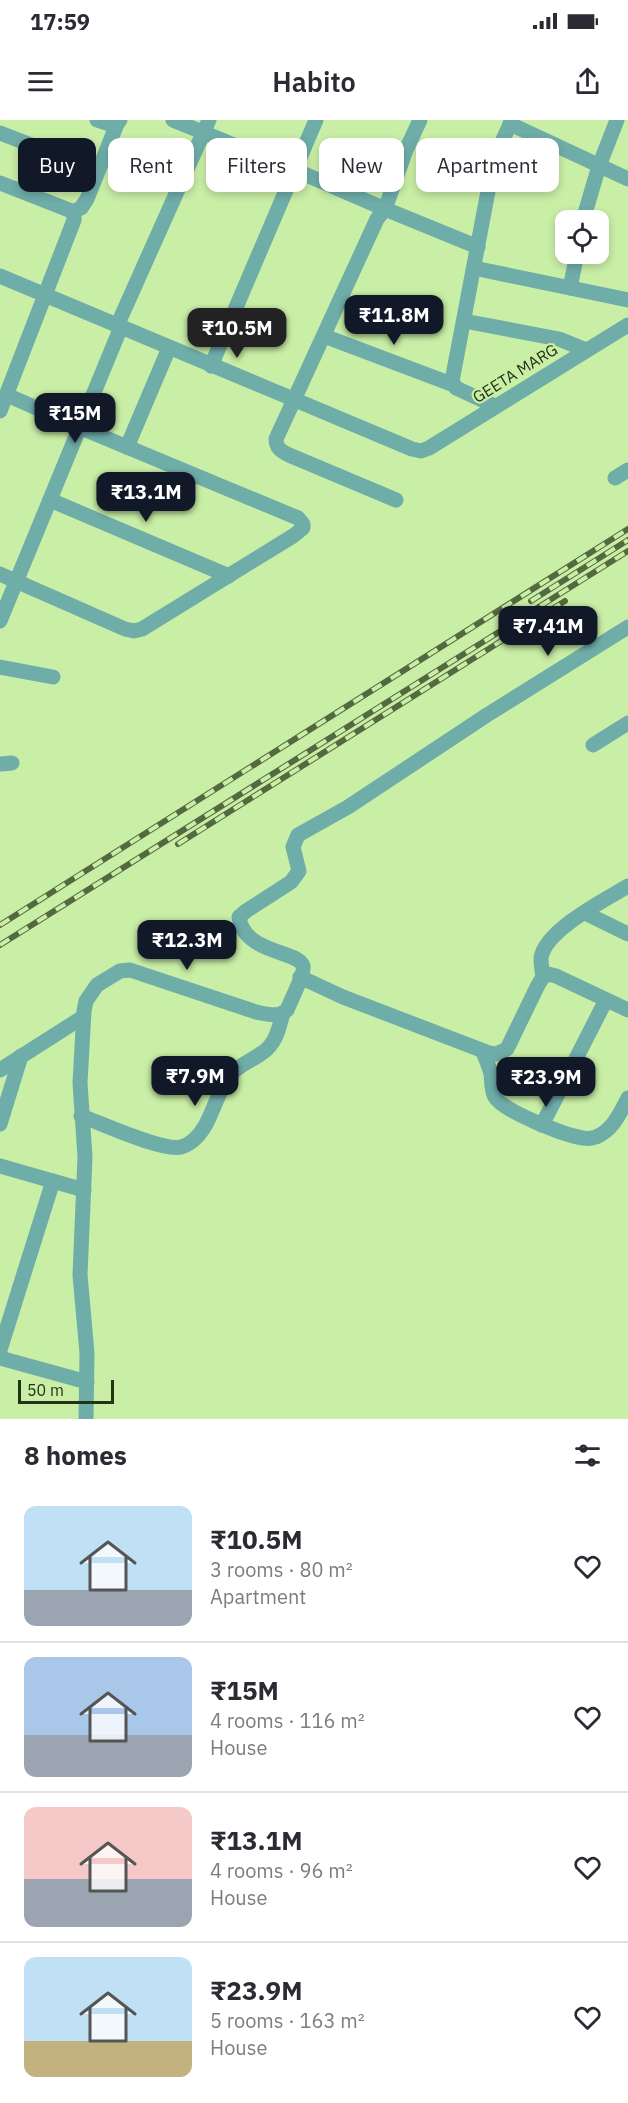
<!DOCTYPE html>
<html lang="en">
<head>
<meta charset="utf-8">
<style>
  :root { --surface:#fff; --page:#f7f7f7; --text:#2b2b33; --muted:#7c7c81; --line:#e1e1e2; --accent:#111827 }
  body { margin:0; font-family:"IBM Plex Sans",sans-serif; background:var(--page); color:var(--text); height:100vh; display:flex; flex-direction:column; font-size:22px; white-space:nowrap }
  * { box-sizing:border-box; margin:0 }
  p { font-size:20px; color:var(--muted) }
  .icon { flex:none; width:33px; height:33px; fill:none; stroke:currentColor; stroke-width:2; stroke-linecap:round; stroke-linejoin:round }
  .map { position:relative; height:1299px; overflow:hidden }
  .side { display:flex; flex-direction:column; background:var(--surface); flex:1 }
  .side>* { flex:none }
  .guide { position:absolute; left:18px; top:18px; width:592px; height:54px; display:flex; gap:12px }
  .fabs { position:absolute; left:555px; top:90px; display:grid; gap:12px }
  .fabs a { display:grid; place-items:center; width:54px; height:54px; border-radius:12px; background:var(--surface); box-shadow:0 3px 9px #0003; font-size:30px }
  .scale { position:absolute; left:18px; bottom:15px; width:96px; box-sizing:border-box; padding-left:6px; border:3px solid #243216; border-top:0; font-size:16px; line-height:21px; white-space:nowrap; color:#243216; -webkit-text-stroke:4px #c9eea6; paint-order:stroke }
  .price { position:absolute; translate:-50% -51px; padding:0 14px; border-radius:12px; background:var(--accent); color:#fff; font-size:20px; line-height:39px; filter:drop-shadow(0 2px 3px #0008) }
  .price::after { content:''; position:absolute; left:50%; top:36px; width:18px; height:14px; margin-left:-9px; background:inherit; clip-path:polygon(0 0,100% 0,50% 100%) }
  .price.on { background:#222; color:#fff }
  ul { padding:0; list-style:none }
  li { display:flex; align-items:center; gap:18px; height:150px; padding:0 24px }
  li+li { border-top:2px solid var(--line) }
  li span { display:grid; place-items:center; flex:none; width:168px; height:120px; border-radius:12px; color:#555 }
  li>.icon { margin-inline-start:auto }
  span .icon { width:72px; height:72px; fill:#fffc; stroke-width:1 }
  li b { font-size:26px }
  h2 { display:flex; justify-content:space-between; align-items:center; height:72px; padding:0 24px; font-size:26px }
  .pill { padding:0 21px; border-radius:12px; background:var(--surface); box-shadow:0 3px 9px #0003; font-size:21px; line-height:54px }
  .pill.on { background:var(--accent); color:#fff }
  .status { display:flex; justify-content:space-between; align-items:center; height:42px; padding:0 30px; background:var(--surface); direction:ltr }
  .status svg { height:16px; fill:currentColor }
  header { display:flex; justify-content:space-between; align-items:center; height:78px; padding:0 24px; background:var(--surface); font-size:27px; font-weight:600 }
  .map>svg:first-child { display:block }
  .lines { fill:none; stroke-linecap:round; stroke-linejoin:round }
  .minor { stroke:#6fada9; stroke-width:15 }
  .rail-casing { stroke:#556940; stroke-width:6 }
  .rail { stroke:#c9eea6; stroke-width:4; stroke-dasharray:11; stroke-linecap:butt }
  .labels { text-anchor:middle; stroke-width:4.5; stroke-linejoin:round; paint-order:stroke }
  .street-label { font-size:16px; fill:#243216; stroke:#c9eea6 }
</style>
</head>
<body>
<div class="status"><b>17:59</b><svg viewBox="0 0 49 12"><path d="M0 12V9h3v3zM5 12V6h3v6zM10 12V3h3v9zM15 12V0h3v12zM26 1h20v11H26zM47 4h2v5h-2z"/></svg></div>
<header><svg class="icon" aria-label="menu" viewBox="0 0 24 24"><path d="M4 6h16M4 12h16M4 18h16"/></svg>Habito<svg class="icon" aria-label="share" viewBox="0 0 24 24"><path d="M12 15V3M7 8l5-5 5 5M5 13v7h14v-7"/></svg></header>
<div class="map">
<svg width="628" height="1299" viewBox="0 0 628 1299">
  <rect width="100%" height="100%" fill="#c9eea6"/>
  <g class="lines">
    <g class="minor">
      <path d="M97 0 112 5 117 4 120 0"/>
      <path d="M173 0 295 50 385 89 406 30 420 0"/>
      <path d="M510 4 628 59"/>
      <path d="M0 13 98 51"/>
      <path d="M0 63 69 90 74 94V100L0 291"/>
      <path d="M72 92 81 88 87 79 117 4"/>
      <path d="M583 100 599 46 617 0"/>
      <path d="M474 148 628 180"/>
      <path d="M0 156 412 329 421 331 429 328 628 205"/>
      <path d="M570 168 577 134"/>
      <path d="M464 201 559 219 586 230"/>
      <path d="M117 206 209 0"/>
      <path d="M324 216 454 265"/>
      <path d="M211 246 316 0"/>
      <path d="M495 286 456 268 452 261 489 66 501 24 512 0"/>
      <path d="M127 327 169 228"/>
      <path d="M615 358 628 350"/>
      <path d="M50 380 229 456"/>
      <path d="M396 380 289 335C281 331 276 328 276 319L377 99 385 89 478 127"/>
      <path d="M0 454 125 509 134 511 142 509 293 416 303 408V404L298 398 79 307 7 275"/>
      <path d="M0 501 121 207"/>
      <path d="M0 547 53 557"/>
      <path d="M593 625 628 603"/>
      <path d="M0 644 12 643"/>
      <path d="M585 793 628 814"/>
      <path d="M300 857 343 877 489 933 496 934 507 929 538 865 543 857 548 854 556 856 628 890"/>
      <path d="M543 857C542 851 541 844 541 838 545 810 605 780 628 766"/>
      <path d="M483 932C486 939 489 946 491 954 492 962 491 970 495 977 502 991 567 1016 583 1018 587 1019 593 1018 596 1017 613 1010 620 993 628 978"/>
      <path d="M0 950 83 897"/>
      <path d="M81 996C101 1003 163 1032 181 1027 192 1024 199 1016 205 1006 214 990 219 968 232 953 241 944 252 940 262 933 276 924 279 908 283 893"/>
      <path d="M0 1004 21 936"/>
      <path d="M542 1005 606 880"/>
      <path d="M0 1046 84 1070"/>
      <path d="M0 1230 53 1061"/>
      <path d="M0 1238 87 1262"/>
      <path d="M86 1299 87 1233 80 1155 85 1037 80 963 84 891 86 881 97 865 120 851 130 850 256 892C267 894 278 898 287 890 290 882 305 853 303 846 298 830 244 834 239 797L246 791 291 762 299 751 293 727 298 715 348 687 487 595 628 507"/>
    </g>
    <defs>
      <g id="rail">
        <path d="M531 481 628 420"/>
        <path d="M178 724 565 481"/>
        <path d="M0 805 628 409"/>
        <path d="M0 825 628 431"/>
      </g>
    </defs>
    <use href="#rail" class="rail-casing"/>
    <use href="#rail" class="rail"/>
  </g>
  <g class="labels">
    <g class="street-label">
      <text transform="translate(515 253) rotate(-32)" y="6">GEETA MARG</text>
    </g>
  </g>
</svg>
<div class="fabs">
<a><svg class="icon" aria-label="locate" viewBox="0 0 24 24"><circle cx="12" cy="12" r="6"/><path d="M12 2v4M12 18v4M2 12h4M18 12h4"/></svg></a>
</div>
<div class="scale">50 m</div>
<b class="price" style="left:394px;top:226px">₹11.8M</b>
<b class="price on" style="left:237px;top:239px">₹10.5M</b>
<b class="price" style="left:75px;top:324px">₹15M</b>
<b class="price" style="left:146px;top:403px">₹13.1M</b>
<b class="price" style="left:548px;top:537px">₹7.41M</b>
<b class="price" style="left:187px;top:851px">₹12.3M</b>
<b class="price" style="left:195px;top:987px">₹7.9M</b>
<b class="price" style="left:546px;top:988px">₹23.9M</b>
<div class="guide">
<a class="pill on">Buy</a>
<a class="pill">Rent</a>
<a class="pill">Filters</a>
<a class="pill">New</a>
<a class="pill">Apartment</a>
</div>
</div>
<section class="side">
<h2>8 homes<svg class="icon" aria-label="filters" viewBox="0 0 24 24"><path d="M4 7h16M4 17h16"/><circle cx="9" cy="7" r="2"/><circle cx="15" cy="17" r="2"/></svg></h2>
<ul>
<li><span style="background:linear-gradient(#bfe0f5 70%,#9aa5b1 0)"><svg class="icon" aria-label="home" viewBox="0 0 24 24"><path d="M3 11l9-7 9 7M6 9v11h12V9"/></svg></span><div><b>₹10.5M</b><p>3 rooms · 80 m²</p><p>Apartment</p></div><svg class="icon" aria-label="heart" viewBox="0 0 24 24"><path d="M12 20l-8-8c-3-5 5-10 8-4 3-6 11-1 8 4z"/></svg></li>
<li><span style="background:linear-gradient(#a9c7e8 65%,#9aa5b1 0)"><svg class="icon" aria-label="home" viewBox="0 0 24 24"><path d="M3 11l9-7 9 7M6 9v11h12V9"/></svg></span><div><b>₹15M</b><p>4 rooms · 116 m²</p><p>House</p></div><svg class="icon" aria-label="heart" viewBox="0 0 24 24"><path d="M12 20l-8-8c-3-5 5-10 8-4 3-6 11-1 8 4z"/></svg></li>
<li><span style="background:linear-gradient(#f6c9c9 60%,#9aa5b1 0)"><svg class="icon" aria-label="home" viewBox="0 0 24 24"><path d="M3 11l9-7 9 7M6 9v11h12V9"/></svg></span><div><b>₹13.1M</b><p>4 rooms · 96 m²</p><p>House</p></div><svg class="icon" aria-label="heart" viewBox="0 0 24 24"><path d="M12 20l-8-8c-3-5 5-10 8-4 3-6 11-1 8 4z"/></svg></li>
<li><span style="background:linear-gradient(#bfe0f5 70%,#c2b280 0)"><svg class="icon" aria-label="home" viewBox="0 0 24 24"><path d="M3 11l9-7 9 7M6 9v11h12V9"/></svg></span><div><b>₹23.9M</b><p>5 rooms · 163 m²</p><p>House</p></div><svg class="icon" aria-label="heart" viewBox="0 0 24 24"><path d="M12 20l-8-8c-3-5 5-10 8-4 3-6 11-1 8 4z"/></svg></li>
</ul>
</section>
</body>
</html>
